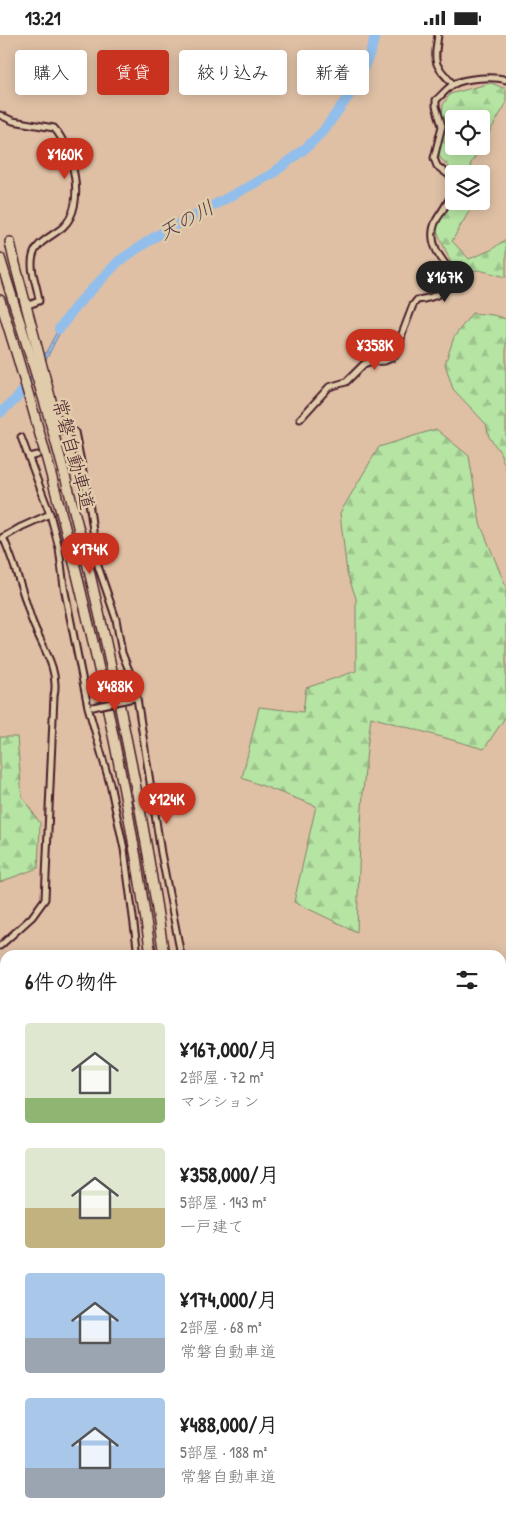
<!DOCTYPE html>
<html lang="ja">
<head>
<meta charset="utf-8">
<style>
  :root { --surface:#fff; --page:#f6f6f6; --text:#222; --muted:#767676; --accent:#c8321e }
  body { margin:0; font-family:"Patrick Hand","Klee One",sans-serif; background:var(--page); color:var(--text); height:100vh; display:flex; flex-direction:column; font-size:19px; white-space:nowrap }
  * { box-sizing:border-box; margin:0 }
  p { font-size:16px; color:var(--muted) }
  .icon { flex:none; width:28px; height:28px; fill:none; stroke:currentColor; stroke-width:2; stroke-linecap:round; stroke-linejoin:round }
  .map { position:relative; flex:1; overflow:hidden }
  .drawer { position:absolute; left:0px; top:915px; width:506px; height:571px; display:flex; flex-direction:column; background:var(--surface); border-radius:15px 15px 0 0; box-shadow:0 2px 12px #0003 }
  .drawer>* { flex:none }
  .banner { position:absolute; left:15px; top:15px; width:476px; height:45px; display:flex; gap:10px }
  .tools { position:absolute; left:445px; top:75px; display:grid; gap:10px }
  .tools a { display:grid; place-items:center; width:45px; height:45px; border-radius:5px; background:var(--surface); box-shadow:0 2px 12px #0003; font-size:25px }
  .price { position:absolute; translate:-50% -42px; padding:0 11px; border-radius:18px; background:var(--accent); color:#fff; font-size:16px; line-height:32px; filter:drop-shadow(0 1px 2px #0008) }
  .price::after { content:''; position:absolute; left:50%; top:30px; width:15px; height:11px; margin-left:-8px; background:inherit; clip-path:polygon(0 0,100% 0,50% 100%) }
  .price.active { background:#222; color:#fff }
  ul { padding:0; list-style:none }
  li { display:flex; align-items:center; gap:15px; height:125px; padding:0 25px }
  li span { display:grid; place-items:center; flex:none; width:140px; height:100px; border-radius:5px; color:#555 }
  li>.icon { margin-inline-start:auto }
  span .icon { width:60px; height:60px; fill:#fffc; stroke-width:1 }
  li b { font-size:21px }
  h2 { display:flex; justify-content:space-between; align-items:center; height:60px; padding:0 25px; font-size:21px }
  .tag { padding:0 18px; border-radius:5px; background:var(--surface); box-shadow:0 2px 12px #0003; font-size:18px; line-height:45px }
  .tag.active { background:var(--accent); color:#fff }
  .status { display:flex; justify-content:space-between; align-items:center; height:35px; padding:0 25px; background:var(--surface); direction:ltr }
  .status svg { height:14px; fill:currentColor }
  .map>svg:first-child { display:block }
  .industrial { fill:url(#industrial-grid) }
  .forest { fill:url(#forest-firs); stroke:#808267; fill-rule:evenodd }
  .water { fill:url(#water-waves); stroke:#757e9e }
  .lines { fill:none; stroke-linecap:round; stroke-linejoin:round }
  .river { stroke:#92beeb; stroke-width:10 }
  .minor-tunnel { stroke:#c1a08d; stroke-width:5; stroke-dasharray:5 2.5; stroke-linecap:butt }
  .minor-casing { stroke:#4a1f2b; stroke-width:9 }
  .tertiary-casing { stroke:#4a1f2b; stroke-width:10 }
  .motorway-casing { stroke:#4a1f2b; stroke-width:12 }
  .minor { stroke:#e0ccaa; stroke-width:5 }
  .tertiary { stroke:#e0ccaa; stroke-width:6 }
  .motorway { stroke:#e0ccaa; stroke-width:9 }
  .minor-bridge-casing { stroke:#4a1f2b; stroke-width:9; stroke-linecap:butt }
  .minor-bridge { stroke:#e0ccaa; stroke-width:5 }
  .labels { text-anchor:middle; stroke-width:5; stroke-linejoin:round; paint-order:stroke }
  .street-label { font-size:19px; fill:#4a1f2b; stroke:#e0ccaa }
  .water-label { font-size:20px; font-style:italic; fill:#553748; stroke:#e0ccaa }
</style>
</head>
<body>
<div class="status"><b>13:21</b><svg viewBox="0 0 49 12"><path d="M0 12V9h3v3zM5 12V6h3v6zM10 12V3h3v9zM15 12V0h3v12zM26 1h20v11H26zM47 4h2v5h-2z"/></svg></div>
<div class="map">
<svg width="506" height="1486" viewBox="0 0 506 1486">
  <defs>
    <pattern id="industrial-grid" width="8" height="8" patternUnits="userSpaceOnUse" patternTransform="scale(1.25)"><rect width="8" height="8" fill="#dbb49f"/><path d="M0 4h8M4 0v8" fill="none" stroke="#bd9a89"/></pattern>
    <pattern id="forest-firs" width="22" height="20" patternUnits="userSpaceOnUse" patternTransform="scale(1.25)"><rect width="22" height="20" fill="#b5e4a3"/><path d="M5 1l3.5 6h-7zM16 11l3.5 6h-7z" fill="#9dc38c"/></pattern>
    <pattern id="water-waves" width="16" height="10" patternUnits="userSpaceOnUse" patternTransform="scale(1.25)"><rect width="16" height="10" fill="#92beeb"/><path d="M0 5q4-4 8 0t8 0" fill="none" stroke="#799abf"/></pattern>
  </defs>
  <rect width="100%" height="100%" fill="#dfc0a5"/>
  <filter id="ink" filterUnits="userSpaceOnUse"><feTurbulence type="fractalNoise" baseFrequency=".02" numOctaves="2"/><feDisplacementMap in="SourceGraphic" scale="10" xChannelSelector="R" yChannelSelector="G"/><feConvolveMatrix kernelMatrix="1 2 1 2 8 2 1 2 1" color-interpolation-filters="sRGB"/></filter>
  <g filter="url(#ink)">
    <path class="industrial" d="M0 1461H5V1481H169L174 1486H0Z"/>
    <g class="forest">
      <path d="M491 48 506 54V69L470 130 475 139H455L439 121 443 70 450 59ZM454 84H481V111H454Z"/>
      <path d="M454 157V166H475L452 206 469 224 491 215 506 204V242L479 235 456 238 436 194Z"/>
      <path d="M472 278 493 280 506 284V434L500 417 489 402 486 389 453 354 445 329 454 302Z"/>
      <path d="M436 394 469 421 480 488 506 552V681L484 714 371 682C361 753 359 825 357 897L294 867 316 771 242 743 259 672 303 677 306 653 356 636V563L347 538 340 478 379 412Z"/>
      <path d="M0 702H17L22 762 40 788 38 833 0 847Z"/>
      <path d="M501 1156H506V1186L501 1187Z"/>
      <path d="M501 1201 506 1204V1249L501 1257Z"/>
      <path d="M504 1376 506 1377V1440L501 1438V1385Z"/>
    </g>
    <path class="water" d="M64 283 66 285 46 325 17 365 15 363 43 323Z"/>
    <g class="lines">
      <g class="river">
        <path d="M59 294 76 271 119 226 156 201 272 139 307 112 324 95 355 52 371 16 375 0"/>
        <path d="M0 378 16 364 24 354"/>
      </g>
      <path class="minor-tunnel" d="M37 420 67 411"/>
      <defs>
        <g id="minor">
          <path d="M438 0C434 29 433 28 453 49"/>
          <path d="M0 80 13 86 54 93C73 114 87 170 63 192 53 201 36 207 33 221 29 235 38 252 39 266L31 269"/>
          <path d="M454 144 437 131 434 123 442 91 436 71V65C442 60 448 52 454 49 465 43 494 41 506 45"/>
          <path d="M300 384 329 352 346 347 364 329 369 327 385 326 394 322 399 315 402 299 413 270 417 265C435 263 446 257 457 243 443 227 424 207 437 184 444 173 450 165 454 153"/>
          <path d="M75 397 89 467 98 531 116 584 122 618 132 643 137 663 161 818 181 920"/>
          <path d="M21 402 50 479 59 513 64 552 88 672 110 749 124 814 138 920"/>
          <path d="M67 411 77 409"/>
          <path d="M29 422 37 420"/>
          <path d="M2 503 21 492 50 479"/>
          <path d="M0 911 32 882 45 864 54 661C60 633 40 609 31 583 22 556 15 529 3 502"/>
          <path d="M0 1067H5"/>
          <path d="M0 1176C4 1191 11 1226 0 1238"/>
          <path d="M501 1368 506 1355"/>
          <path d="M235 1481V1486"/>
          <path d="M467 1486 469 1481"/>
        </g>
        <g id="tertiary">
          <path d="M0 1337 5 1394"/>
          <path d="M0 1453H5"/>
          <path d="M183 1481 184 1486"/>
        </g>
        <g id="motorway">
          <path d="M10 207 14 225 57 388V396"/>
          <path d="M0 223C17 280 36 336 52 393 100 566 138 742 164 920"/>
          <path d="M0 265C67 479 120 698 151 920"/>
          <path d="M206 1481 207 1486"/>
          <path d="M219 1481V1486"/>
        </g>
      </defs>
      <use href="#minor" class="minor-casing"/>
      <use href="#tertiary" class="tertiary-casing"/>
      <use href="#motorway" class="motorway-casing"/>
      <use href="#minor" class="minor"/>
      <use href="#tertiary" class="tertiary"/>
      <use href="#motorway" class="motorway"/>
      <defs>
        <path id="minor-bridge" d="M93 672 134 663"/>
      </defs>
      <use href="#minor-bridge" class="minor-bridge-casing"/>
      <use href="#minor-bridge" class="minor-bridge"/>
    </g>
  </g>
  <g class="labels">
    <g class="street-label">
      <text transform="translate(74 419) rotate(75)" y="7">常磐自動車道</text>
    </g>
    <g class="water-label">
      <text transform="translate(186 185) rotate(-29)" y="7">天の川</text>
    </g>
  </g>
</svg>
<div class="tools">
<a><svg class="icon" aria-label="locate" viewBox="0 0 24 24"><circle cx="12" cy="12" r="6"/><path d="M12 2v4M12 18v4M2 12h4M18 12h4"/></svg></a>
<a><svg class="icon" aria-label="layers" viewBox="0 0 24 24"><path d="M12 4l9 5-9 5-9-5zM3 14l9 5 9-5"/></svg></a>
</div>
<b class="price" style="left:65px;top:145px">¥160K</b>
<b class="price active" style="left:445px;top:268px">¥167K</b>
<b class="price" style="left:375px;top:336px">¥358K</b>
<b class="price" style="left:90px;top:540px">¥174K</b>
<b class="price" style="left:115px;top:677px">¥488K</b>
<b class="price" style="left:167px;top:790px">¥124K</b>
<div class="banner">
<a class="tag">購入</a>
<a class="tag active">賃貸</a>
<a class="tag">絞り込み</a>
<a class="tag">新着</a>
</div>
<section class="drawer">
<h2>6件の物件<svg class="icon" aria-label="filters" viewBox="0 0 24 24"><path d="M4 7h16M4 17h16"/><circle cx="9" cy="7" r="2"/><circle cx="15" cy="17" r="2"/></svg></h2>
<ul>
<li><span style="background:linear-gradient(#dfe7d0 75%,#8fb573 0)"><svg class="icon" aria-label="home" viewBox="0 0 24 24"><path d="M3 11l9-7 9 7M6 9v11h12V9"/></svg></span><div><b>¥167,000/月</b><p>2部屋 · 72 m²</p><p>マンション</p></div></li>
<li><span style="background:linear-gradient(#dfe7d0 60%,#c2b280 0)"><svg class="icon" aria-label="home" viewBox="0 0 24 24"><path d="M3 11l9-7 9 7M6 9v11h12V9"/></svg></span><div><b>¥358,000/月</b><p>5部屋 · 143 m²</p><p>一戸建て</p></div></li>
<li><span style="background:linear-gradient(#a9c7e8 65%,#9aa5b1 0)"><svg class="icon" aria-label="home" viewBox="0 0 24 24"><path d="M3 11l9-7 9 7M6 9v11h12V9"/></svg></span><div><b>¥174,000/月</b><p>2部屋 · 68 m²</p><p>常磐自動車道</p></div></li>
<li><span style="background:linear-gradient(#a9c7e8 70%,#9aa5b1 0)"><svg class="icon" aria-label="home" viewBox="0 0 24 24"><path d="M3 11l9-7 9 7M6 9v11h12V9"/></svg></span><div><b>¥488,000/月</b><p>5部屋 · 188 m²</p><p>常磐自動車道</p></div></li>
</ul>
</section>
</div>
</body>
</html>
